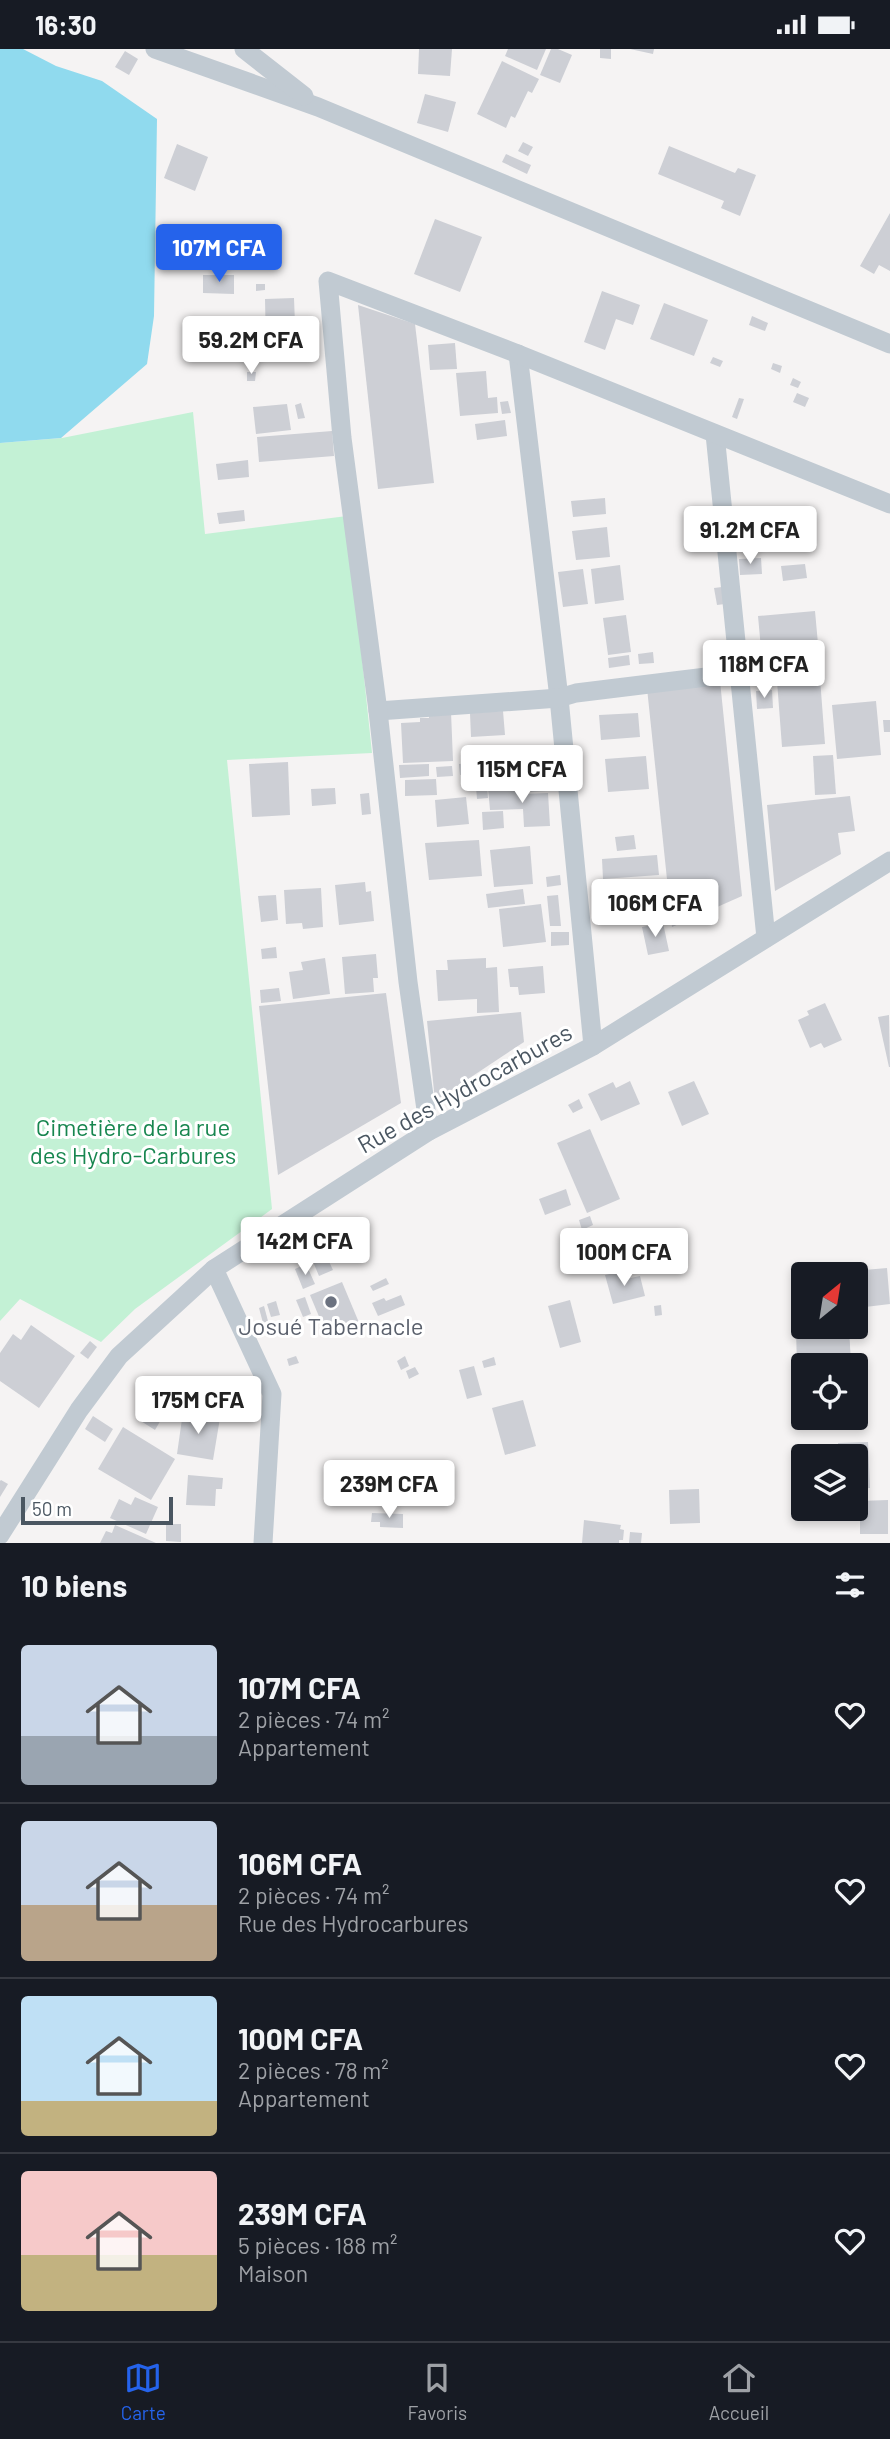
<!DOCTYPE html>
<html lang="fr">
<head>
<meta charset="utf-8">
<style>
  :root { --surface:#171b24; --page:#242831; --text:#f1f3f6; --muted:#9ea1a6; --line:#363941; --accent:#2563eb }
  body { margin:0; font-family:Barlow,sans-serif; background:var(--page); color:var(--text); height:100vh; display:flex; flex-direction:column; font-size:26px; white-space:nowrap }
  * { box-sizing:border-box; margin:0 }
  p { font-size:23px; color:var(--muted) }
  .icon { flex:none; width:38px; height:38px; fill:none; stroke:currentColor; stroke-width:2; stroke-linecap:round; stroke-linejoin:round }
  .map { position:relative; height:1494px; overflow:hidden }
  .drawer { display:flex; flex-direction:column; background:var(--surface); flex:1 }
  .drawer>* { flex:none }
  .needle { width:46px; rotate:30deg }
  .fabs { position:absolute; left:791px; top:1213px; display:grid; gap:14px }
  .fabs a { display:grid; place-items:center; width:77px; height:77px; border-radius:7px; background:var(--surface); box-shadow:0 4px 10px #0003; font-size:35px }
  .scale { position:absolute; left:21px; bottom:18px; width:152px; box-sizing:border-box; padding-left:7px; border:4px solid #4a5661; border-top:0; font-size:19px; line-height:24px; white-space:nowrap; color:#4a5661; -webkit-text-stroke:5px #fff; paint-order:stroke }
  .price { position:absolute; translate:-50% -60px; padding:0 16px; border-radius:7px; background:#fff; color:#222; font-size:23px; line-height:46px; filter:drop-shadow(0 2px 4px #0008) }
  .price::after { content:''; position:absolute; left:50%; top:42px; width:21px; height:16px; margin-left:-10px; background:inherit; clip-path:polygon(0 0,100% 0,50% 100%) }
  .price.selected { background:var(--accent); color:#fff }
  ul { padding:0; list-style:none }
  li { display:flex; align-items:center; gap:21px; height:175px; padding:0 21px }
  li+li { border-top:2px solid var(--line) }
  li span { display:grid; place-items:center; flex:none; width:196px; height:140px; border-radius:7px; color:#555 }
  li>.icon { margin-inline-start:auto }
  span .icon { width:84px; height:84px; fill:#fffc; stroke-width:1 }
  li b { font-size:30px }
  h2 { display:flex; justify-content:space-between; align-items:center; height:84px; padding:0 21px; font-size:30px }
  .status { display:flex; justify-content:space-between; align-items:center; height:49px; padding:0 35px; background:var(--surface); direction:ltr }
  .status svg { height:19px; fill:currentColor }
  .menu { display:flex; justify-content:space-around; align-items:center; height:98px; border-top:2px solid var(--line); background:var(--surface); font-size:19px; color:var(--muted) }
  .menu a { display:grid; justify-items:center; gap:4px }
  .menu .selected { color:var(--accent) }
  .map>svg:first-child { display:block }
  .green { fill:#c3f1d5 }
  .water { fill:#90daee }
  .building { fill:#cdcfd5 }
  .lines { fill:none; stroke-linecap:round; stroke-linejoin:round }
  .minor { stroke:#c1cad2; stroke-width:19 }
  .worship-dot { fill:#6b7280; stroke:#fff; stroke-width:2.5 }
  .labels { text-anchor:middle; stroke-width:6; stroke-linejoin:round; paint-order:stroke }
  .street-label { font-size:24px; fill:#4a5661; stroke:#fff }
  .park-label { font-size:24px; fill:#17864f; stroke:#fff }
  .worship-label { font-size:24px; fill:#5b616d; stroke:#fff }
</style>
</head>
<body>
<div class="status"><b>16:30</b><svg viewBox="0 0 49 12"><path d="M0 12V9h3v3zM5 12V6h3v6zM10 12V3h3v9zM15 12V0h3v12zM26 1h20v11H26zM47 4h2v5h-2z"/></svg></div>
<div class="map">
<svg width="890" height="1494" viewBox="0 0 890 1494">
  <rect width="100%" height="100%" fill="#f5f3f3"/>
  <path class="green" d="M193 363 205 485 347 467 372 704 227 711 272 1160 135 1260 101 1293 20 1250 0 1272V394L62 389Z"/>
  <path class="water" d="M0 0H23L56 17 102 32 157 70 154 267 147 315 61 389 0 394Z"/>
  <g class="building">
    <path d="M419 0H452L450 27 418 25Z"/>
    <path d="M508 0H546L537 21 505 7Z"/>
    <path d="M551 0H558L572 6 560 34 540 26Z"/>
    <path d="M600 0H611V10L600 9Z"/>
    <path d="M630 0H654L653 5Z"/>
    <path d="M125 2 138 10 129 26 115 18Z"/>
    <path d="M502 12 539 30 532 44 528 42 515 69 511 67 506 79 477 65Z"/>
    <path d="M425 45 456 53 448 83 417 74Z"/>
    <path d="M523 93 533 98 528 107 518 102Z"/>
    <path d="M177 95 208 108 195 142 164 129Z"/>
    <path d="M669 97 735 124 738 119 756 126 740 167 721 159 724 152 658 125Z"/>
    <path d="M506 105 531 116 527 125 502 113Z"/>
    <path d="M890 164V222L879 216 874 225 860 217Z"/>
    <path d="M435 170 482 188 460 243 414 225Z"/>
    <path d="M199 199 217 202 215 215 197 213Z"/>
    <path d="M203 226H234V245L203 244Z"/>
    <path d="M256 235H265V241L256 242Z"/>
    <path d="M602 242 640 256 633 276 616 270 605 301 584 293Z"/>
    <path d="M294 249 295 275H302L303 297H296V306L270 307 269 298H266L265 250Z"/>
    <path d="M664 254 708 271 694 307 650 290Z"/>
    <path d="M358 256 415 275 434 434 378 440Z"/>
    <path d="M752 267 768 274 765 282 749 276Z"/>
    <path d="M455 294 457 320 430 321 428 296Z"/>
    <path d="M713 308 723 312 720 318 710 314Z"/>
    <path d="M773 314 782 317 780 324 771 320Z"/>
    <path d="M486 322 488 349 497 348 498 364 460 367 456 324Z"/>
    <path d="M247 323H256L255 332H247Z"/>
    <path d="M793 329 801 333 798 339 790 336Z"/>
    <path d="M797 344 809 349 805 358 793 353Z"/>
    <path d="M739 349 744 350 737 370 732 368Z"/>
    <path d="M508 352 511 364 502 365 500 353Z"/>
    <path d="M301 354 305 369 298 370 295 356Z"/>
    <path d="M287 355 291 381 256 385 253 358Z"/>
    <path d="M505 371 507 387 477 391 475 375Z"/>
    <path d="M332 382 334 407 259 413 257 388Z"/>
    <path d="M248 411 249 428 218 431 216 415Z"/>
    <path d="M605 449 606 465 573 468 571 452Z"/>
    <path d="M244 461 245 472 219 475 217 464Z"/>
    <path d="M749 474H758V482H750Z"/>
    <path d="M607 478 610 508 576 511 572 482Z"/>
    <path d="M794 485 795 493 779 494 778 486Z"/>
    <path d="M761 509 762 525 740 526 739 510Z"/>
    <path d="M805 515 807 529 783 532 781 517Z"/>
    <path d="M620 516 624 551 595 555 591 520Z"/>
    <path d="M583 520 588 555 563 558 558 523Z"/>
    <path d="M722 538 725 555 717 556 714 539Z"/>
    <path d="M815 562 820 617 763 622 758 567Z"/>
    <path d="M626 566 631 603 608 606 603 569Z"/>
    <path d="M653 603 654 614 639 615 638 605Z"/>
    <path d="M629 606 630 616 609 619 608 609Z"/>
    <path d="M820 629 825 695 782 698 777 632Z"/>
    <path d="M720 632 742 847 672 878 647 639Z"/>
    <path d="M772 641 773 659 757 660 756 642Z"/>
    <path d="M876 652 881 706 837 710 832 656Z"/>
    <path d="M503 662 505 686 471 688 470 664Z"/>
    <path d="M451 663 453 712 403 714 401 674 420 673V669H429V664Z"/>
    <path d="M638 664 640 688 601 691 599 666Z"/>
    <path d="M883 671H890V683H884Z"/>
    <path d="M833 706 836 745 815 746 813 707Z"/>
    <path d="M646 707 649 740 608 743 605 710Z"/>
    <path d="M288 713 290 766 252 768 249 715Z"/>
    <path d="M470 714 471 725 460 726 459 715Z"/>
    <path d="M485 714 488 749 477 750 474 715Z"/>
    <path d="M429 715V727L400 729 399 716Z"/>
    <path d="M452 717 453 727 437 728 436 718Z"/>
    <path d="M436 730 437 746 405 747V731Z"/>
    <path d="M548 731V742L523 743 522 732Z"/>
    <path d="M521 737 522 745 548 744 550 777 524 778 523 760 490 761 488 739Z"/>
    <path d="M335 739 336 755 312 757 311 740Z"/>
    <path d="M369 744 371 765 362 766 360 745Z"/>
    <path d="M850 747 855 782 838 784 841 805 775 842 767 756Z"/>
    <path d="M466 748 469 775 437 778 435 751Z"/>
    <path d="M503 762 504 779 483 781 482 763Z"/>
    <path d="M634 786 636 800 617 802 615 788Z"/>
    <path d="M479 791 482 827 429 831 425 794Z"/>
    <path d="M530 797 533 835 494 838 490 801Z"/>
    <path d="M657 806 659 826 603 830 602 810Z"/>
    <path d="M560 826 561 836 547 838 546 828Z"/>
    <path d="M657 830 661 869 624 873 620 833Z"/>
    <path d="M365 833 366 843 371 842 374 872 339 876 335 836Z"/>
    <path d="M321 839 323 878 303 880 302 874 286 875 284 841Z"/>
    <path d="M523 840 525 855 488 859 486 845Z"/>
    <path d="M276 846 278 871 261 873 258 847Z"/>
    <path d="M558 846 561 877H550L547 847Z"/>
    <path d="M541 855 546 893 503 898 499 860Z"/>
    <path d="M663 874 669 902 648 906 642 878Z"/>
    <path d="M551 883H569V896L551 897Z"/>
    <path d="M276 898 277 909 262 910 261 900Z"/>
    <path d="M376 905 378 929H373L374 943 345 945 342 908Z"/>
    <path d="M325 909 330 945 293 950 289 923 303 921 301 913Z"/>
    <path d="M486 909V919L497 918 499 963 477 964V950L438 952 436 921H448L447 911Z"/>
    <path d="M543 917 545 944 519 946 518 938H510L508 920Z"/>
    <path d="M279 939 281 952 261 954 260 941Z"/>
    <path d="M386 944 401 1054 278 1126 259 957Z"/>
    <path d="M825 954 842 991 824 999 821 994 810 999 798 971 809 966 807 962Z"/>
    <path d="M521 963 524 993 435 1052 427 972Z"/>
    <path d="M889 966 890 1018H889L878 968Z"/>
    <path d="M630 1032 640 1055 601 1072 588 1045 613 1033 616 1039Z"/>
    <path d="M694 1032 709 1065 682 1077 668 1043Z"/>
    <path d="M579 1050 583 1059 573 1064 568 1056Z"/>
    <path d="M590 1080 620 1150 587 1164 557 1094Z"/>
    <path d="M566 1140 571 1156 545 1166 539 1150Z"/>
    <path d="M590 1167 593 1176 582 1181 579 1171Z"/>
    <path d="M324 1202 333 1221 319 1227 311 1208Z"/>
    <path d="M306 1215 315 1235 303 1240 295 1220Z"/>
    <path d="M887 1219 890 1255 857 1259 856 1225 853 1222Z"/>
    <path d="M618 1223 621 1231 640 1227 645 1247 613 1255 605 1226Z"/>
    <path d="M386 1229 389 1235 373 1242 370 1237Z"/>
    <path d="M342 1233 360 1276 328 1289 310 1246Z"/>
    <path d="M401 1246 405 1256 378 1267 372 1254 384 1249 386 1252Z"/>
    <path d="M305 1248 311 1265 303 1268 296 1251Z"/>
    <path d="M570 1251 581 1293 560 1299 548 1257Z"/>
    <path d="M276 1252 280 1266 271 1268 267 1255Z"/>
    <path d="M661 1256 662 1266 655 1267 654 1257Z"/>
    <path d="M264 1257 268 1272 263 1274 259 1259Z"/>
    <path d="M31 1276 75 1307 39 1359 0 1332V1304L13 1285 21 1291Z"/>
    <path d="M849 1280 851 1313 797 1316 796 1282Z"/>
    <path d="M90 1292 97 1298 88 1310 80 1304Z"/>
    <path d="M296 1307 299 1314 289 1317 287 1310Z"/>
    <path d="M405 1307 409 1317 401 1321 397 1312Z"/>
    <path d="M494 1308 496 1316 484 1319 482 1312Z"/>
    <path d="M474 1317 482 1346 467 1350 459 1321Z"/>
    <path d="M415 1318 419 1325 409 1330 406 1322Z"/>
    <path d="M523 1351 536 1397 505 1406 492 1359Z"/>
    <path d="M143 1357 162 1369 155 1381 136 1369Z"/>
    <path d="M183 1363 220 1369 213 1411 177 1405Z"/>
    <path d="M93 1367 113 1380 105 1393 85 1380Z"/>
    <path d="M123 1378 175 1410 151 1451 98 1420Z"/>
    <path d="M868 1393 870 1439 856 1440V1407H839L838 1394Z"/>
    <path d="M188 1426 223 1429 222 1440H216L215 1457 186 1456Z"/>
    <path d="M1 1431 8 1435 0 1448V1432Z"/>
    <path d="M699 1440 700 1474 670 1475 669 1441Z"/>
    <path d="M135 1448 158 1458 146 1485 110 1469 119 1450 131 1456Z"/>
    <path d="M406 1448H415L416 1456H407Z"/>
    <path d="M888 1451V1485H860V1452Z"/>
    <path d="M372 1464 403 1465V1479L380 1478V1473H371Z"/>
    <path d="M584 1471 621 1476 620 1480 624 1481 623 1491H619V1494H582Z"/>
    <path d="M166 1475H181V1493L166 1492Z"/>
    <path d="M115 1476 156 1494H100L106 1482 112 1484Z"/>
    <path d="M630 1483 642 1484 641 1494H629Z"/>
  </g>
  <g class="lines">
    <g class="minor">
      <path d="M155 0 318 58 890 295"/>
      <path d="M244 0 304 47"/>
      <path d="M518 305 559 649 593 997"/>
      <path d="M715 385 766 889"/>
      <path d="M378 662 559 649 576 644 739 624"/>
      <path d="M429 1082 408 933 378 662 342 389 328 232 518 305 890 455"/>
      <path d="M214 1220 272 1345 263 1494"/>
      <path d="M0 1486 79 1361 119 1307 214 1220 429 1082 593 997 890 812"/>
    </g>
  </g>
  <circle class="worship-dot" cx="331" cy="1253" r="7"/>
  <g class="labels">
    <g class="street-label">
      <text transform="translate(465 1040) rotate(-29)" y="8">Rue des Hydrocarbures</text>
    </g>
    <g class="park-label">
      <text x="133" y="1087">Cimetière de la rue<tspan x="133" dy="28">des Hydro-Carbures</tspan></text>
    </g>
    <g class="worship-label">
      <text x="331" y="1286">Josué Tabernacle</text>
    </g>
  </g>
</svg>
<div class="fabs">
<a><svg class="needle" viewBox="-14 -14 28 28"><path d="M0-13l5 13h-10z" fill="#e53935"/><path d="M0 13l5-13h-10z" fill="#9ea1a6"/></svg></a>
<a><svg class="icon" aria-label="locate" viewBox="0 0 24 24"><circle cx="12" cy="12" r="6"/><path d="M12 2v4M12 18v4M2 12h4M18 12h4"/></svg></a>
<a><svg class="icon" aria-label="layers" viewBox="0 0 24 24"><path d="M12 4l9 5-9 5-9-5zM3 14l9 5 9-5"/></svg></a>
</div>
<div class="scale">50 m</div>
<b class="price selected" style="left:219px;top:235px">107M CFA</b>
<b class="price" style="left:251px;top:327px">59.2M CFA</b>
<b class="price" style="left:750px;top:517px">91.2M CFA</b>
<b class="price" style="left:764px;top:651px">118M CFA</b>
<b class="price" style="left:522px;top:756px">115M CFA</b>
<b class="price" style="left:655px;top:890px">106M CFA</b>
<b class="price" style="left:305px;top:1228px">142M CFA</b>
<b class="price" style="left:624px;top:1239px">100M CFA</b>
<b class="price" style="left:198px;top:1387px">175M CFA</b>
<b class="price" style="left:389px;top:1471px">239M CFA</b>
</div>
<section class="drawer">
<h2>10 biens<svg class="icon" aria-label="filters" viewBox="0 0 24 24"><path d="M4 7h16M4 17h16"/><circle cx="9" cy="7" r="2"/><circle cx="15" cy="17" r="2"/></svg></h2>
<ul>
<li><span style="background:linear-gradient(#c9d6e8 65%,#9aa5b1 0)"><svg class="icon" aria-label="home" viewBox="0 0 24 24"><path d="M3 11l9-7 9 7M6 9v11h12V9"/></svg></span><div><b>107M CFA</b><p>2 pièces · 74 m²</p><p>Appartement</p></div><svg class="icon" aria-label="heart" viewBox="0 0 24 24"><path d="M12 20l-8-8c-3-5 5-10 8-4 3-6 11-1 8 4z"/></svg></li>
<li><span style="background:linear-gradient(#c9d6e8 60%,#b9a48a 0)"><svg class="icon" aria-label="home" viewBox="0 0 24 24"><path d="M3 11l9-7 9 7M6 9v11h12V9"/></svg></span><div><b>106M CFA</b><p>2 pièces · 74 m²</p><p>Rue des Hydrocarbures</p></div><svg class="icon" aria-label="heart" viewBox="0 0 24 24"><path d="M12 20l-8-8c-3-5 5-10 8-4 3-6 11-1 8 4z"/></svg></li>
<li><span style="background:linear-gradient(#bfe0f5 75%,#c2b280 0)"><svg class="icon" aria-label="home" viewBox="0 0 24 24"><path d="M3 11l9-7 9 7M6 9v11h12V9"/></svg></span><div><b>100M CFA</b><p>2 pièces · 78 m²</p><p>Appartement</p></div><svg class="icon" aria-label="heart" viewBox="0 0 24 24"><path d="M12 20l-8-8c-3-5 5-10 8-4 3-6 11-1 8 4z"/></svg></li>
<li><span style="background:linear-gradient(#f6c9c9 60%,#c2b280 0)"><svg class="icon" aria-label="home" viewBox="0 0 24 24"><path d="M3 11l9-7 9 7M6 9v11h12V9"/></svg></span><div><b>239M CFA</b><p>5 pièces · 188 m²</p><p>Maison</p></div><svg class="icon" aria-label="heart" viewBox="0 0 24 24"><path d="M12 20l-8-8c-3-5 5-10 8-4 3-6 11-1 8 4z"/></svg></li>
</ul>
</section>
<nav class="menu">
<a class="selected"><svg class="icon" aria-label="map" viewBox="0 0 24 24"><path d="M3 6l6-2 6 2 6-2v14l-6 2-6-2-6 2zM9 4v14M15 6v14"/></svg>Carte</a>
<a><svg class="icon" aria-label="saved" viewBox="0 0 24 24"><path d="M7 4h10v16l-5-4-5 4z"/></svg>Favoris</a>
<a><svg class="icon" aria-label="home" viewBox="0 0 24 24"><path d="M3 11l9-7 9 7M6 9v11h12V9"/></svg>Accueil</a>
</nav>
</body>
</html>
